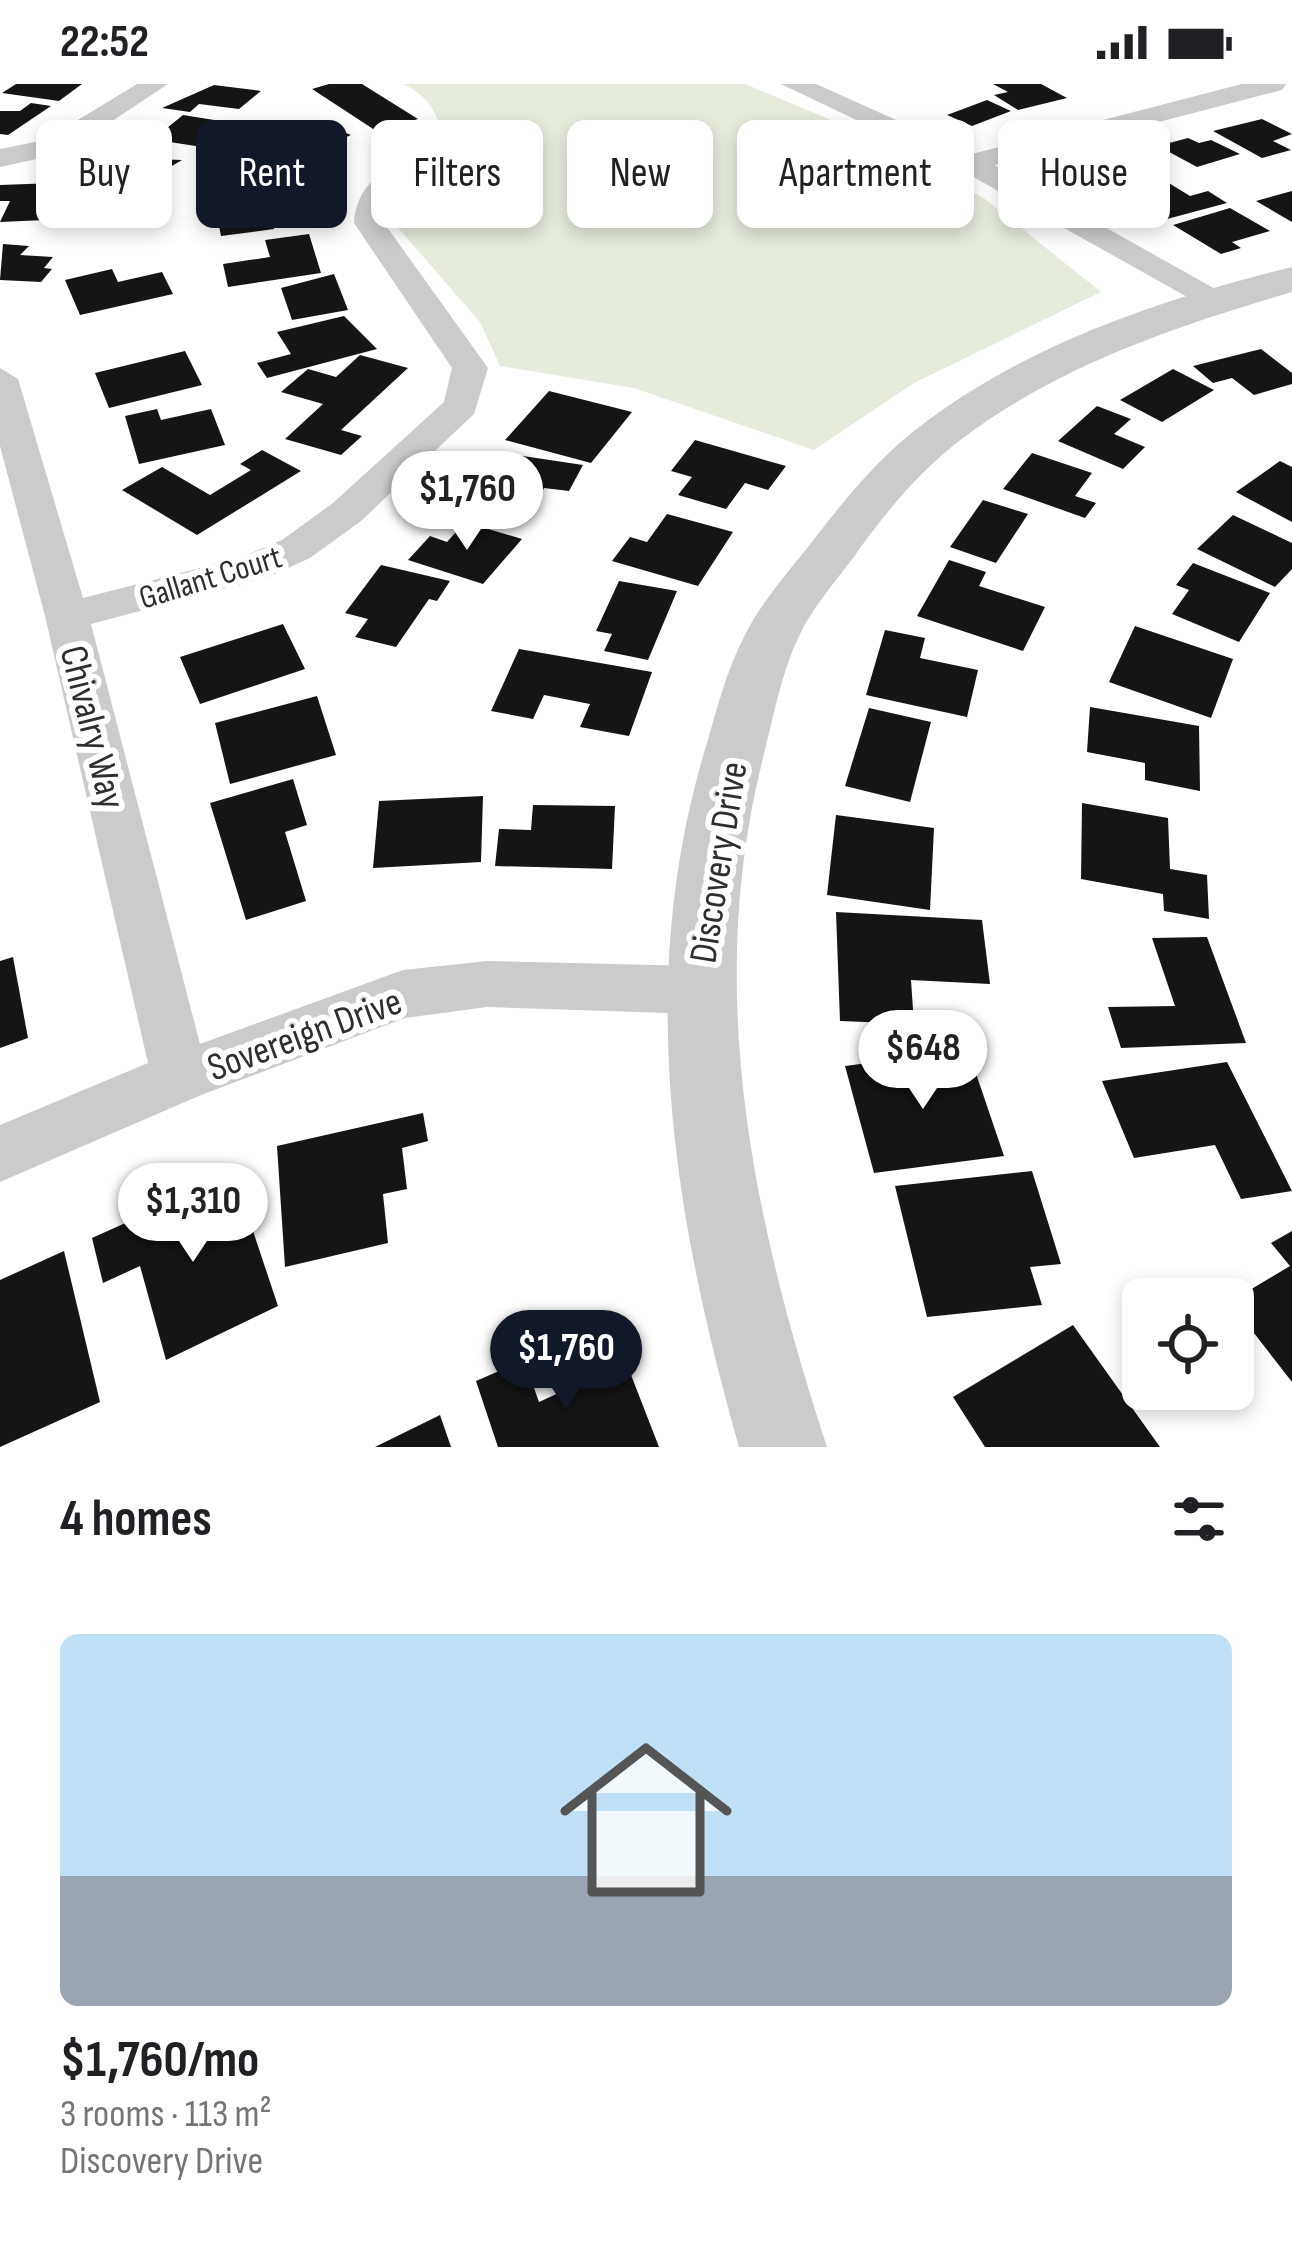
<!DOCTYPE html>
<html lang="en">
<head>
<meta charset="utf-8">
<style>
  :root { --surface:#fff; --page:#f2f2f2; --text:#202124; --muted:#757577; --line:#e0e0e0; --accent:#111827 }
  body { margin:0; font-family:"Sofia Sans Condensed",sans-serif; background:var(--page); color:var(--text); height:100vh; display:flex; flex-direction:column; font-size:45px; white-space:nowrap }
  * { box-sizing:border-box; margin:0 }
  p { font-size:39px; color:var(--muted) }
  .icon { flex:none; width:66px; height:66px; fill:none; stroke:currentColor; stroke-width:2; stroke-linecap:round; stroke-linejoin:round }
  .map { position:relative; height:1363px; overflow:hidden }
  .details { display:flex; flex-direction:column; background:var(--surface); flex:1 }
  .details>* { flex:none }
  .banner { position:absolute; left:36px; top:36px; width:1221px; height:108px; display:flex; gap:24px }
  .buttons { position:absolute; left:1122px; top:1194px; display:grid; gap:24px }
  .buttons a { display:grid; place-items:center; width:132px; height:132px; border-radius:18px; background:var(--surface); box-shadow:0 6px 18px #0003; font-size:60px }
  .price { position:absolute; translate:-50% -102px; padding:0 27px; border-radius:42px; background:#fff; color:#222; font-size:39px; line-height:78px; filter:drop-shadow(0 3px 6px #0008) }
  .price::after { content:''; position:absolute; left:50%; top:72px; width:36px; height:27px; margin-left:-18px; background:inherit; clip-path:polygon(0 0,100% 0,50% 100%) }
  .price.on { background:var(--accent); color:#fff }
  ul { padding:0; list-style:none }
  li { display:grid; align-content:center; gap:24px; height:636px; padding:0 60px }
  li+li { border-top:3px solid var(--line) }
  li span { display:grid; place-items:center; height:372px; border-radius:18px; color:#555 }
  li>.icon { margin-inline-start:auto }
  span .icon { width:216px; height:216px; fill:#fffc; stroke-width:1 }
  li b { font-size:51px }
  h2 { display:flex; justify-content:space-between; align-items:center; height:144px; padding:0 60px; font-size:51px }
  .chip { padding:0 42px; border-radius:18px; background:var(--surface); box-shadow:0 6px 18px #0003; font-size:42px; line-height:108px }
  .chip.on { background:var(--accent); color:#fff }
  .status { display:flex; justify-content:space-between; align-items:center; height:84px; padding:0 60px; background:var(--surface); direction:ltr }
  .status svg { height:33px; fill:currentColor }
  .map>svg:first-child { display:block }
  .green { fill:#e5ecdc }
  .building { fill:#151515 }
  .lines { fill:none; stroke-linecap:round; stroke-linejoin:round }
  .minor { fill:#cbcbcb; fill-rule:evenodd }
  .tertiary { fill:#cbcbcb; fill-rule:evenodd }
  .labels { text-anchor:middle; stroke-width:12; stroke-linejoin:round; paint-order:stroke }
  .far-street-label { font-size:33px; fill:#2e2e2e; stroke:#fff }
  .street-label { font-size:39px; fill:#2e2e2e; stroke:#fff }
</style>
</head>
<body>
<div class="status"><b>22:52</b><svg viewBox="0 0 49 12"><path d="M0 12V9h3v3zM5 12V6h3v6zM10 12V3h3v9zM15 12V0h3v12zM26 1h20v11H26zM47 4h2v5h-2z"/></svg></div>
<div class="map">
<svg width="1292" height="1363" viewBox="0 0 1292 1363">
  <rect width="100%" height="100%" fill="#fff"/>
  <path class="green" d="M403 0H745L886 59 985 115 1101 208 914 299 814 366 634 304 500 282 480 238 386 130 388 109 421 90 444 57C437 29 430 13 403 0Z"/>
  <g class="building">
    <path d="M16 0H82L59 17 2 9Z"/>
    <path d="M329 0H362L418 35 408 38 418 45 387 54 312 5Z"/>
    <path d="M993 0H1041L1067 14 1018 26 994 11 1008 8Z"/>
    <path d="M214 1 261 7 239 25 199 20 190 28 162 24Z"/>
    <path d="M987 16 1011 27 972 42 947 31Z"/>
    <path d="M31 19 51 22 8 51 0 50V27H20Z"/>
    <path d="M183 31 233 39 202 63 131 52 147 41 167 44Z"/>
    <path d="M1262 35 1292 50 1273 57 1291 66 1262 74 1213 47Z"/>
    <path d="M283 37 322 52 338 46 351 51 290 78 238 56Z"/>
    <path d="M1188 54 1199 59 1211 56 1240 70 1197 83 1158 62Z"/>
    <path d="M1121 60 1162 83 1147 87 1131 78 1094 88 1070 73Z"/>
    <path d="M116 61 134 64 121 74 182 76 138 102 73 91Z"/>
    <path d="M234 78 290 86 253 114 201 106Z"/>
    <path d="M1159 93 1190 112 1208 107 1227 119 1152 139 1131 127 1148 122 1118 104Z"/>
    <path d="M83 98 68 135 0 138 10 117H0V101Z"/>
    <path d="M1292 107V138L1256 117Z"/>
    <path d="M267 120 274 145 221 152 216 127Z"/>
    <path d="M1230 124 1270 147 1232 158 1241 164 1221 170 1173 141Z"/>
    <path d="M309 150 321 189 228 203 223 180 270 173 265 156Z"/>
    <path d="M3 160 29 162 20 171 53 173 44 184 52 185 41 198 0 196Z"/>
    <path d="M112 185 118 198 162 188 173 210 80 231 65 196Z"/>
    <path d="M334 190 348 226 292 236 281 204Z"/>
    <path d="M344 232 377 265 267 294 257 279 291 270 277 248Z"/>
    <path d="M1261 265 1292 289V300L1254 311 1232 294 1213 299 1193 282Z"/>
    <path d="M185 267 202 301 109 324 95 289Z"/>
    <path d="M360 271 408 284 341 346 362 352 341 371 285 355 323 320 281 308 308 285 336 293Z"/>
    <path d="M1173 285 1214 306 1162 338 1120 316Z"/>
    <path d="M549 307 632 328 591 379 505 356Z"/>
    <path d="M1097 322 1131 335 1114 350 1145 363 1123 385 1058 357Z"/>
    <path d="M157 325 161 336 211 325 225 361 139 380 125 332Z"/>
    <path d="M695 356 786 382 768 406 745 399 726 425 678 411 692 393 671 387Z"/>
    <path d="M262 366 301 387 197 451 122 406 162 383 210 411 251 386 240 380Z"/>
    <path d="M497 368 583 381 569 407 544 404 540 413 503 407 495 422 468 418Z"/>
    <path d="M1032 369 1092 389 1075 412 1096 419 1085 434 1003 405Z"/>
    <path d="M1280 377 1292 383V438L1236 408Z"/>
    <path d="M983 416 1028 430 996 479 950 463Z"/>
    <path d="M667 430 733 448 698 502 612 477 630 453 647 458Z"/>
    <path d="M1233 431 1292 459V485L1275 503 1197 465Z"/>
    <path d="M465 438 522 455 483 500 408 476 430 452 447 458Z"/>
    <path d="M949 476 986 488 979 502 1045 523 1023 567 917 532Z"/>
    <path d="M1193 479 1270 509 1239 558 1172 530 1189 506 1176 501Z"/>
    <path d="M381 481 450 497 437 517 429 515 396 563 355 553 368 535 345 529Z"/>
    <path d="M619 497 677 507 648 576 604 567 612 550 596 547Z"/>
    <path d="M283 540 305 585 200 620 180 573Z"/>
    <path d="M1135 542 1233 575 1211 634 1109 598Z"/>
    <path d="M885 546 925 554 920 574 978 586 967 633 866 611Z"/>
    <path d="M519 565 652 588 629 652 580 643 590 620 544 611 533 635 491 627Z"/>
    <path d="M317 612 336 671 230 700 215 639Z"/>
    <path d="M1090 623 1199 642 1200 707 1145 696V679L1087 668Z"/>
    <path d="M869 624 931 638 910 718 845 702Z"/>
    <path d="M293 695 307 741 285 748 306 817 246 836 210 719Z"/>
    <path d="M483 712 481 778 373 784 379 717Z"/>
    <path d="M1082 719 1168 734 1170 785 1207 791 1209 835 1164 827 1163 810 1081 795Z"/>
    <path d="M533 721 615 722 612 785 495 782 499 745 531 746Z"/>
    <path d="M836 731 934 744 930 826 827 811Z"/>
    <path d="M836 828 982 836 990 900 911 896 914 940 840 937Z"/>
    <path d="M1207 853 1246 959 1121 964 1108 923 1175 922 1152 854Z"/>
    <path d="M13 873 28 954 0 964V877Z"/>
    <path d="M968 966 1004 1072 874 1089 845 982Z"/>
    <path d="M1227 978 1292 1107 1241 1115 1215 1061 1134 1074 1102 997Z"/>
    <path d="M423 1029 428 1057 402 1064 407 1105 383 1110 388 1159 285 1183 277 1062Z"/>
    <path d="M1032 1087 1061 1180 1030 1183 1042 1221 927 1233 895 1102Z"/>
    <path d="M234 1090 278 1222 166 1276 140 1182 103 1199 92 1154Z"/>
    <path d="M1292 1147V1298L1233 1222V1216L1290 1182 1271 1159Z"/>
    <path d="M64 1167 100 1318 0 1363V1196Z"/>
    <path d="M1073 1241 1160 1363H985L953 1313Z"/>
    <path d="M524 1276 539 1318 626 1278 659 1363H498L476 1297Z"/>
    <path d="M440 1331 451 1363H375Z"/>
  </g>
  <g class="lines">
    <g class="minor">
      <path d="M137 0H168L64 69 0 83V65L45 56Z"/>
      <path d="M781 0H816L972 70 1242 0H1286L1282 6 994 81 1226 211 1231 218 1226 225 1214 228 959 85Z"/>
      <path d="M394 85 409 94 385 120 384 139 488 284 474 330 361 437 310 474 268 493 91 540 200 960 403 886 487 877 697 882 717 889 725 906 717 923 697 930 487 923 405 934 201 1011 0 1098V1041L148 979 45 532 0 362V284L18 295 83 514 239 474 282 456 333 419 444 318 452 284 354 139C355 115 369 92 394 85Z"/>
    </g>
    <path class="tertiary" d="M1292 183V208C1176 242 1060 281 963 354 919 387 884 430 853 474 835 498 814 522 801 548 782 586 774 630 764 670 703 905 753 1137 827 1363H739C674 1134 635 902 704 669 716 629 726 586 746 549 764 514 791 485 815 454 848 411 883 369 927 337 1033 258 1165 214 1292 183Z"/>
  </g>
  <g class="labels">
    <g class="far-street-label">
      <text transform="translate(210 492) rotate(-17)" y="12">Gallant Court</text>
    </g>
    <g class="street-label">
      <text transform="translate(94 643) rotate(76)" y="14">Chivalry Way</text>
      <text transform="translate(717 778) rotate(-81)" y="14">Discovery Drive</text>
      <text transform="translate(304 949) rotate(-20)" y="14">Sovereign Drive</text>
    </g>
  </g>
</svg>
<div class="buttons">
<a><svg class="icon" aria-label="locate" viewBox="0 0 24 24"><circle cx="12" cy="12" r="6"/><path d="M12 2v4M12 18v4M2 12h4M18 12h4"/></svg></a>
</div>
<b class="price" style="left:467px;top:469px">$1,760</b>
<b class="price" style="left:923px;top:1028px">$648</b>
<b class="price" style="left:193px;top:1181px">$1,310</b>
<b class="price on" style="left:566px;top:1328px">$1,760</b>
<div class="banner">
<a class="chip">Buy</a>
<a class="chip on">Rent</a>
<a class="chip">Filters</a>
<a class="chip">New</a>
<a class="chip">Apartment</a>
<a class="chip">House</a>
</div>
</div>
<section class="details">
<h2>4 homes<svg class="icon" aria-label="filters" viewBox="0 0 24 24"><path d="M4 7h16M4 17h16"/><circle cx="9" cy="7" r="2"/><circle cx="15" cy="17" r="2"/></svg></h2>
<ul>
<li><span style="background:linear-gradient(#bfe0f5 65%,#9aa5b1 0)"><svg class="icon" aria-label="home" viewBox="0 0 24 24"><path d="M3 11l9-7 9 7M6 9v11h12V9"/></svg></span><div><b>$1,760/mo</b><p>3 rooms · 113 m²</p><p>Discovery Drive</p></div></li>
</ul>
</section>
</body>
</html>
